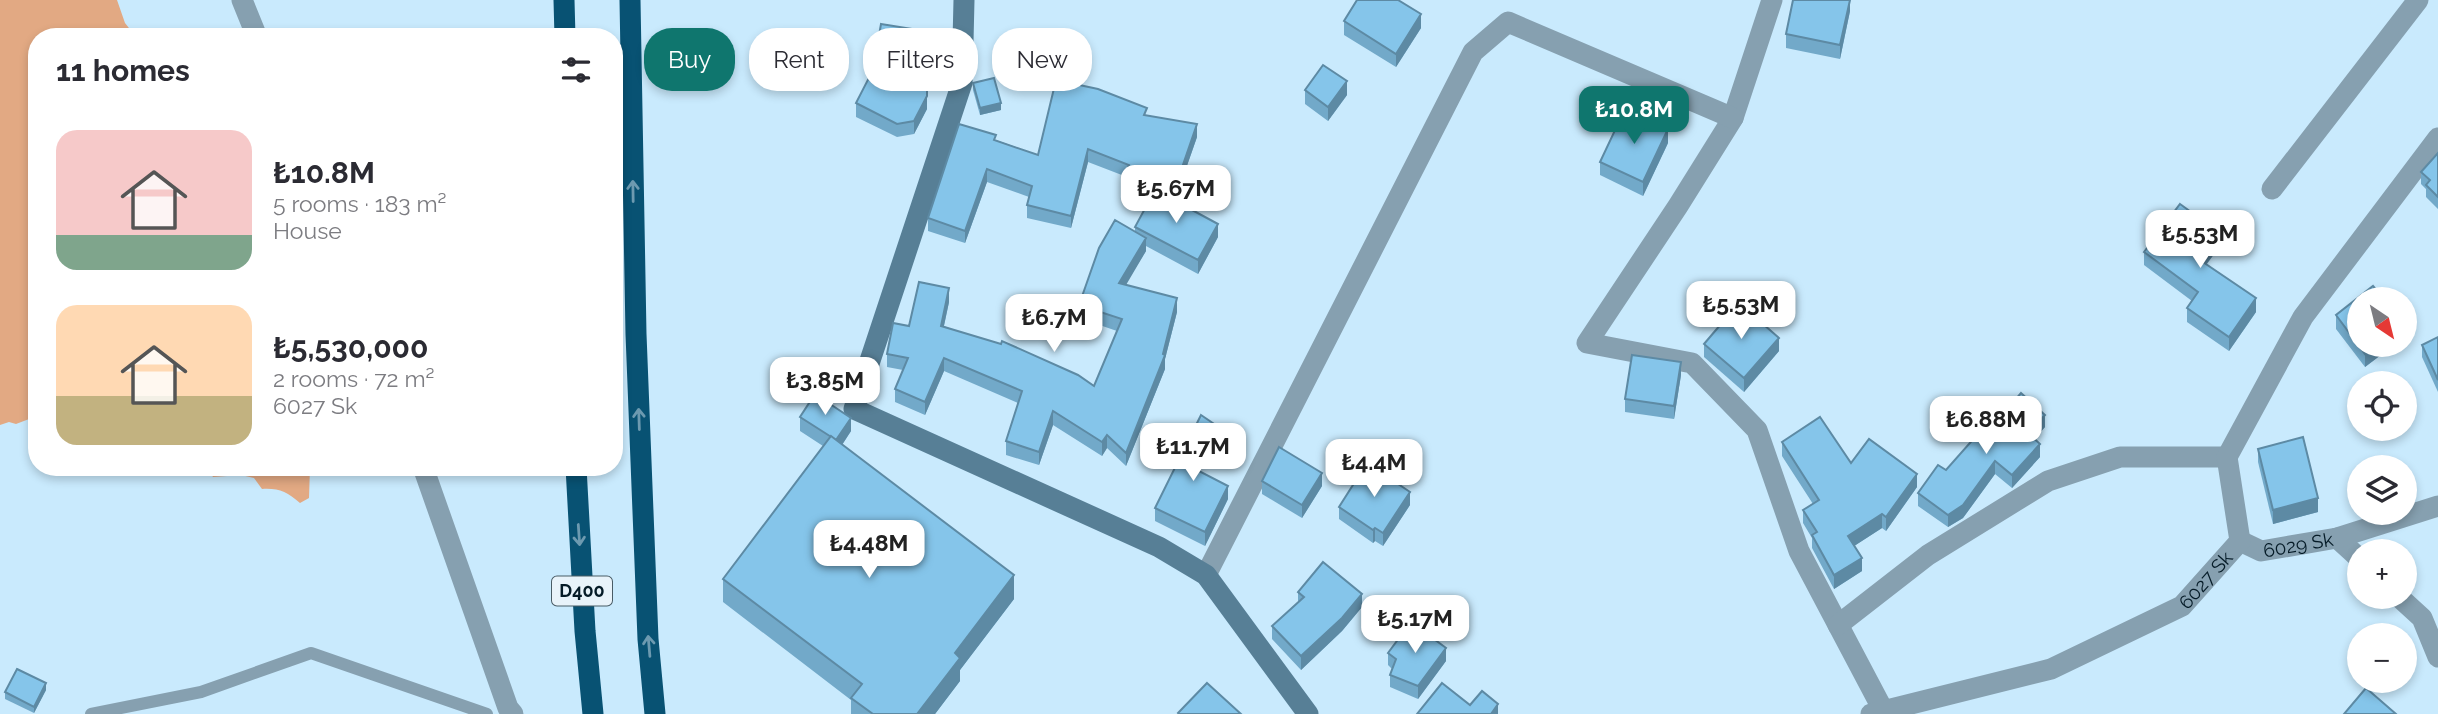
<!DOCTYPE html>
<html lang="en">
<head>
<meta charset="utf-8">
<style>
  :root { --surface:#fff; --page:#f7f7f7; --text:#2b2b33; --muted:#7c7c81; --accent:#0f766e }
  body { margin:0; font-family:Raleway,sans-serif; background:var(--page); color:var(--text); height:100vh; display:flex; flex-direction:column; font-size:26px; white-space:nowrap }
  * { box-sizing:border-box; margin:0 }
  p { font-size:23px; color:var(--muted) }
  .icon { flex:none; width:38px; height:38px; fill:none; stroke:currentColor; stroke-width:2; stroke-linecap:round; stroke-linejoin:round }
  .map { position:relative; flex:1; overflow:hidden }
  .sheet { position:absolute; left:28px; top:28px; width:595px; height:448px; display:flex; flex-direction:column; background:var(--surface); border-radius:28px; box-shadow:0 4px 10px #0003 }
  .sheet>* { flex:none }
  .guide { position:absolute; left:644px; top:28px; width:665px; height:63px; display:flex; gap:14px }
  .needle { width:46px; rotate:145deg }
  .controls { position:absolute; left:2347px; top:287px; display:grid; gap:14px }
  .controls a { display:grid; place-items:center; width:70px; height:70px; border-radius:50%; background:var(--surface); box-shadow:0 4px 10px #0003; font-size:35px }
  .price { position:absolute; translate:-50% -60px; padding:0 16px; border-radius:14px; background:#fff; color:#222; font-size:23px; line-height:46px; filter:drop-shadow(0 2px 4px #0008) }
  .price::after { content:''; position:absolute; left:50%; top:42px; width:21px; height:16px; margin-left:-10px; background:inherit; clip-path:polygon(0 0,100% 0,50% 100%) }
  .price.on { background:var(--accent); color:#fff }
  ul { padding:0; list-style:none }
  li { display:flex; align-items:center; gap:21px; height:175px; padding:0 28px }
  li span { display:grid; place-items:center; flex:none; width:196px; height:140px; border-radius:21px; color:#555 }
  li>.icon { margin-inline-start:auto }
  span .icon { width:84px; height:84px; fill:#fffc; stroke-width:1 }
  li b { font-size:30px }
  h2 { display:flex; justify-content:space-between; align-items:center; height:84px; padding:0 28px; font-size:30px }
  .chip { padding:0 24px; border-radius:28px; background:var(--surface); box-shadow:0 4px 10px #0003; font-size:24px; line-height:63px }
  .chip.on { background:var(--accent); color:#fff }
  .map>svg:first-child { display:block }
  .forest { fill:#e2a983 }
  .lines { fill:none; stroke-linecap:round; stroke-linejoin:round }
  .lane { stroke:#86a0b0; stroke-width:12 }
  .street { stroke:#86a0b0; stroke-width:21 }
  .secondary { stroke:#577f96; stroke-width:21 }
  .highway { stroke:#085273; stroke-width:21 }
  .wall { fill:#72a9c9 }
  .shaded-wall { fill:#5d8aa4 }
  .building { fill:#85c5ea; stroke:#5d8aa4; stroke-width:2 }
  .oneway { stroke:#6d9ab0 }
  .labels { text-anchor:middle; stroke-width:6; stroke-linejoin:round; paint-order:stroke }
  .shield { fill:#e8f3fa; stroke:#495c66; stroke-width:2 }
  .shield-label { font-size:18px; font-weight:bold; fill:#051b27 }
  .street-label { font-size:19px; fill:#051b27; stroke:#e8f3fa }
</style>
</head>
<body>
<div class="map">
<svg width="2438" height="714" viewBox="0 0 2438 714">
  <rect width="100%" height="100%" fill="#c9eafd"/>
  <g class="forest">
    <path d="M0 0H117L125 23 136 37H37V416L16 424 9 422 0 425Z"/>
    <path d="M207 467H310L309 498 300 503C287 492 279 488 262 489L254 478 241 475 213 477Z"/>
  </g>
  <g class="lines">
    <path class="lane" d="M91 714 201 692 311 653 487 714"/>
    <g class="street">
      <path d="M242 0 257 37"/>
      <path d="M1772 0 1733 118 1678 206 1587 343 1692 363 1757 430 1799 551 1883 710"/>
      <path d="M2272 189 2418 0"/>
      <path d="M423 467 508 708 513 714"/>
      <path d="M2337 538 2359 558"/>
      <path id="s1" d="M2240 541 2261 551 2337 538 2438 506"/>
      <path d="M1206 575 1473 52 1508 22 1733 118"/>
      <path d="M2399 597 2422 618 2438 657"/>
      <path d="M1838 625 1928 555 2048 481 2120 457H2227"/>
      <path id="s2" d="M1871 714 2051 669 2182 606 2240 541 2227 457 2303 317 2438 138"/>
    </g>
    <path class="secondary" d="M964 0 962 83 854 409 1159 547 1206 575 1308 714"/>
    <g class="highway">
      <path d="M564 0 565 37"/>
      <path d="M630 0 636 334 648 639 655 714"/>
      <path d="M576 467 585 631 593 714"/>
    </g>
  </g>
  <g class="wall">
    <path d="M1850 11 1840 59 1786 48V34Z"/>
    <path d="M1344 21 1421 28 1396 67 1344 35Z"/>
    <path d="M925 44 918 82 927 109 914 134 897 137 856 117V103Z"/>
    <path d="M973 83 1001 110 980 115 973 90Z"/>
    <path d="M1305 90 1347 95 1328 121 1305 104Z"/>
    <path d="M1147 115 1197 137 1175 200 1218 237 1198 274 1146 246V251L1125 285 1177 312 1165 359V369L1126 466 1107 448 1102 456 1053 425 1039 465 1006 455V441L1018 403 944 371 925 415 895 402V389L903 370 887 367V354L909 326 949 302 944 326 1094 386 1117 331 1079 318V305L1135 232V227L1153 193 1127 184V177L1088 162 1071 228 1027 218V205L1029 197 987 182 965 243 928 231V218L996 140 1038 155Z"/>
    <path d="M1668 143 1643 196 1600 175V162Z"/>
    <path d="M2438 153V209L2426 197V189L2421 184V172Z"/>
    <path d="M2220 246 2206 265 2256 312 2229 351 2187 322V308L2192 301 2144 265V252Z"/>
    <path d="M2336 315 2359 345H2394L2365 367 2336 329Z"/>
    <path d="M2438 337V392L2422 357V345Z"/>
    <path d="M1704 344 1779 351 1744 392 1704 357Z"/>
    <path d="M1681 375 1674 419 1625 412V399Z"/>
    <path d="M2004 413 2045 427 2034 439 2040 457 2012 488 1995 474 1963 518 1948 527 1918 506V493L1946 470Z"/>
    <path d="M800 417 851 431 842 445 1014 599 960 670V681L935 714H851V700L723 602V579L823 446 800 431Z"/>
    <path d="M1220 442 1199 471 1228 499 1205 546 1155 521V508Z"/>
    <path d="M1782 442 1851 463 1917 487 1886 531 1882 528 1854 546 1862 571 1834 589 1812 548V538L1803 523V510L1813 504 1782 456Z"/>
    <path d="M2258 449 2318 512 2273 524 2258 462Z"/>
    <path d="M1262 481 1322 486 1302 518 1262 494Z"/>
    <path d="M1410 505 1383 546 1375 541 1373 543 1339 519V507Z"/>
    <path d="M1298 592 1362 607 1342 631 1301 670 1272 639V626L1298 602Z"/>
    <path d="M1388 653 1446 661 1418 699 1390 687V675L1392 669 1388 665Z"/>
    <path d="M46 690 34 713 5 699V692Z"/>
  </g>
  <g class="shaded-wall">
    <path d="M1850 0V11L1840 59V45Z"/>
    <path d="M1421 14V28L1396 67V54Z"/>
    <path d="M925 31V44L916 95V81Z"/>
    <path d="M1347 81V95L1328 121V107Z"/>
    <path d="M927 96V109L914 134V121Z"/>
    <path d="M1001 103V110L980 115V108Z"/>
    <path d="M1197 124V137L1175 200V188Z"/>
    <path d="M1668 129V143L1643 196V182Z"/>
    <path d="M1088 149V162L1071 228V216Z"/>
    <path d="M987 169V182L965 243V231Z"/>
    <path d="M1218 224V237L1198 274V260Z"/>
    <path d="M2220 233V246L2200 273V260Z"/>
    <path d="M1146 238V251L1119 297V283Z"/>
    <path d="M949 288V302L941 339V326Z"/>
    <path d="M1177 298V312L1165 359V369L1126 466V453L1163 354Z"/>
    <path d="M2256 298V312L2229 351V337Z"/>
    <path d="M1779 338V351L1744 392V378Z"/>
    <path d="M2377 345H2394L2365 367V354Z"/>
    <path d="M944 358V371L925 415V402Z"/>
    <path d="M1681 362V375L1674 419V406Z"/>
    <path d="M1053 411V425L1039 465V452Z"/>
    <path d="M2045 415V427L2028 446V433Z"/>
    <path d="M851 418V431L836 454V441Z"/>
    <path d="M1220 428V442L1191 481V467Z"/>
    <path d="M1107 435V448L1102 456V442Z"/>
    <path d="M2040 444V457L2012 488V475Z"/>
    <path d="M1995 461V474L1963 518 1948 527V515Z"/>
    <path d="M1322 473V486L1302 518V505Z"/>
    <path d="M1917 474V487L1886 531V517Z"/>
    <path d="M1228 486V499L1205 546V532Z"/>
    <path d="M1410 492V505L1383 546V533Z"/>
    <path d="M2318 498V512L2273 524V510Z"/>
    <path d="M1882 514V528L1848 550V536Z"/>
    <path d="M1375 528V541L1373 543V530Z"/>
    <path d="M1862 558V571L1834 589V575Z"/>
    <path d="M1014 575V599L960 670V681L935 714H917L955 653Z"/>
    <path d="M1362 594V607L1342 631 1301 670V656Z"/>
    <path d="M1446 648V661L1418 699V686Z"/>
    <path d="M46 683V690L34 713V707Z"/>
    <path d="M1498 704V714H1491Z"/>
  </g>
  <g class="building">
    <path d="M1357 0H1398L1421 14 1396 54 1344 21Z"/>
    <path d="M1793 0H1850L1840 45 1786 34Z"/>
    <path d="M881 24 925 31 916 81 927 87V96L914 121 897 124 856 103 873 70Z"/>
    <path d="M1323 65 1347 81 1328 107 1305 90Z"/>
    <path d="M994 78 1001 103 980 108 973 83Z"/>
    <path d="M1056 80 1098 89 1147 108 1144 115 1197 124 1175 188 1127 171 1129 165 1088 149 1071 216 1027 205 1032 186 987 169 965 231 928 218 959 124 996 135 994 140 1038 155Z"/>
    <path d="M1625 109 1668 129 1643 182 1600 162Z"/>
    <path d="M2438 153V197L2426 185 2430 180 2421 172Z"/>
    <path d="M1155 190 1218 224 1198 260 1135 227Z"/>
    <path d="M2180 204 2220 233 2200 260 2256 298 2229 337 2187 308 2198 292 2144 252Z"/>
    <path d="M1115 220 1146 238 1119 283 1177 298 1163 354 1165 355 1126 453 1107 435 1102 442 1053 411 1039 452 1006 441 1022 391 944 358 925 402 895 389 908 358 887 354 893 323 909 326 919 282 949 288 941 326 1001 344 1002 341 1078 375 1094 386 1122 319 1079 305 1099 248Z"/>
    <path d="M2373 286 2384 299H2359V345H2377L2365 354 2336 315Z"/>
    <path d="M1739 303 1779 338 1744 378 1704 344Z"/>
    <path d="M2438 337V380L2422 345Z"/>
    <path d="M1632 355 1681 362 1674 406 1625 399Z"/>
    <path d="M2021 393 2045 415 2028 433 2040 444 2012 475 1995 461 1963 505 1948 515 1918 493 1938 465 1946 470 2000 409 2004 413Z"/>
    <path d="M815 394 851 418 836 440 800 417Z"/>
    <path d="M1201 415 1220 428 1191 467 1228 486 1205 532 1155 508Z"/>
    <path d="M1820 417 1851 463 1869 439 1917 474 1886 517 1882 514 1848 536 1862 558 1834 575 1812 535 1817 532 1803 510 1819 500 1782 442Z"/>
    <path d="M831 436 1014 575 955 653 960 658 917 714H873L851 698 862 684 723 579Z"/>
    <path d="M2303 437 2318 498 2273 510 2258 449Z"/>
    <path d="M1279 447 1322 473 1302 505 1262 481Z"/>
    <path d="M1367 463 1410 492 1383 533 1375 528 1373 530 1339 507Z"/>
    <path d="M1323 562 1362 594 1342 618 1301 656 1272 626 1304 597 1298 592Z"/>
    <path d="M1411 622 1446 648 1418 686 1390 675 1396 659 1388 653Z"/>
    <path d="M17 669 46 683 34 707 5 692Z"/>
    <path d="M1207 683 1241 714H1179L1178 713Z"/>
    <path d="M1442 683 1470 705 1482 691 1498 704 1491 714H1417Z"/>
    <path d="M2366 688 2396 714H2344Z"/>
  </g>
  <defs><path id="oneway-shaft" d="M-6 0H5M1.5-3L5.5 0L1.5 3" fill="none" stroke-width="1.6" stroke-linecap="round" stroke-linejoin="round" transform="scale(1.75)"/></defs>
  <g class="oneway">
    <use href="#oneway-shaft" transform="translate(633 191) rotate(-91)"/>
    <use href="#oneway-shaft" transform="translate(639 419) rotate(-92)"/>
    <use href="#oneway-shaft" transform="translate(579 535) rotate(86)"/>
    <use href="#oneway-shaft" transform="translate(649 646) rotate(-95)"/>
  </g>
  <g class="labels">
    <rect class="shield" x="552" y="576.5" width="60" height="29" rx="5"/>
    <g class="shield-label">
      <text x="582" y="597">D400</text>
    </g>
    <g class="street-label">
      <text dy="7" stroke="none"><textPath href="#s1" startOffset="61">6029 Sk</textPath></text>
      <text dy="7" stroke="none"><textPath href="#s2" startOffset="366">6027 Sk</textPath></text>
    </g>
  </g>
</svg>
<div class="controls">
<a><svg class="needle" viewBox="-14 -14 28 28"><path d="M0-13l5 13h-10z" fill="#e53935"/><path d="M0 13l5-13h-10z" fill="#7c7c81"/></svg></a>
<a><svg class="icon" aria-label="locate" viewBox="0 0 24 24"><circle cx="12" cy="12" r="6"/><path d="M12 2v4M12 18v4M2 12h4M18 12h4"/></svg></a>
<a><svg class="icon" aria-label="layers" viewBox="0 0 24 24"><path d="M12 4l9 5-9 5-9-5zM3 14l9 5 9-5"/></svg></a>
<a>+</a>
<a>−</a>
</div>
<b class="price on" style="left:1634px;top:146px">₺10.8M</b>
<b class="price" style="left:1176px;top:225px">₺5.67M</b>
<b class="price" style="left:2200px;top:270px">₺5.53M</b>
<b class="price" style="left:1741px;top:341px">₺5.53M</b>
<b class="price" style="left:1054px;top:354px">₺6.7M</b>
<b class="price" style="left:825px;top:417px">₺3.85M</b>
<b class="price" style="left:1986px;top:456px">₺6.88M</b>
<b class="price" style="left:1193px;top:483px">₺11.7M</b>
<b class="price" style="left:1374px;top:499px">₺4.4M</b>
<b class="price" style="left:869px;top:580px">₺4.48M</b>
<b class="price" style="left:1415px;top:655px">₺5.17M</b>
<div class="guide">
<a class="chip on">Buy</a>
<a class="chip">Rent</a>
<a class="chip">Filters</a>
<a class="chip">New</a>
</div>
<section class="sheet">
<h2>11 homes<svg class="icon" aria-label="filters" viewBox="0 0 24 24"><path d="M4 7h16M4 17h16"/><circle cx="9" cy="7" r="2"/><circle cx="15" cy="17" r="2"/></svg></h2>
<ul>
<li><span style="background:linear-gradient(#f6c9c9 75%,#7fa58c 0)"><svg class="icon" aria-label="home" viewBox="0 0 24 24"><path d="M3 11l9-7 9 7M6 9v11h12V9"/></svg></span><div><b>₺10.8M</b><p>5 rooms · 183 m²</p><p>House</p></div></li>
<li><span style="background:linear-gradient(#ffd9b3 65%,#c2b280 0)"><svg class="icon" aria-label="home" viewBox="0 0 24 24"><path d="M3 11l9-7 9 7M6 9v11h12V9"/></svg></span><div><b>₺5,530,000</b><p>2 rooms · 72 m²</p><p>6027 Sk</p></div></li>
</ul>
</section>
</div>
</body>
</html>
